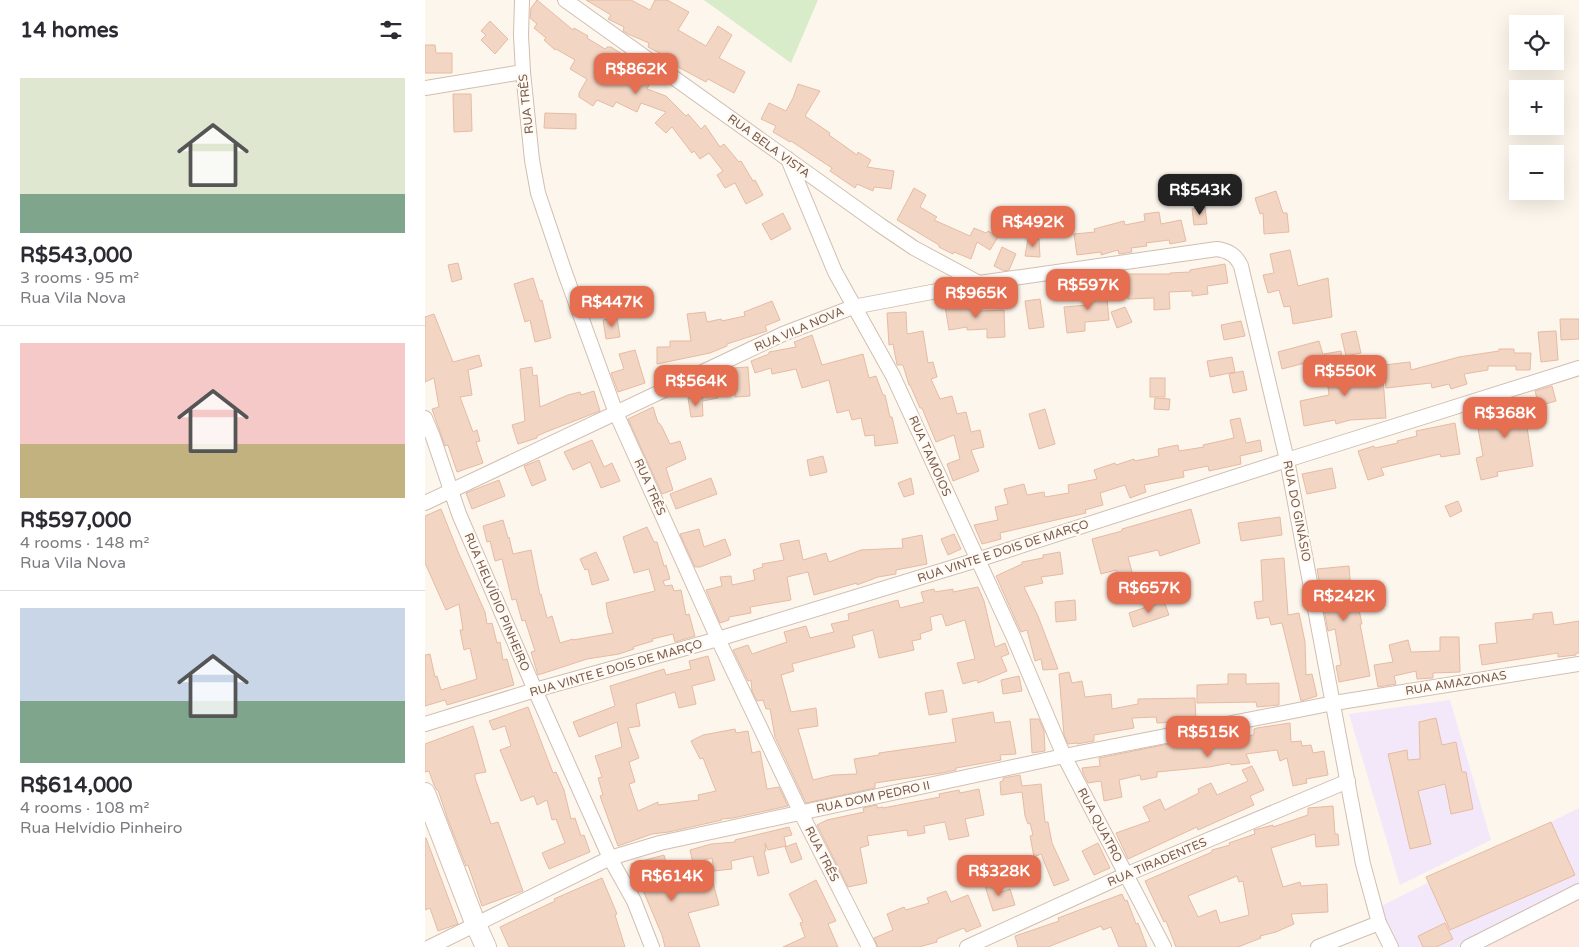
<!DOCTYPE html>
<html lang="en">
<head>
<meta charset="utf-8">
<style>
  :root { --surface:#fff; --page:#f7f7f7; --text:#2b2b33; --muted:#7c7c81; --line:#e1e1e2; --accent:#e76f51 }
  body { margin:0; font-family:"Varela Round",sans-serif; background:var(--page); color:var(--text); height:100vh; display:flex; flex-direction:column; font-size:19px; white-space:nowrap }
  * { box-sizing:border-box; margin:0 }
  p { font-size:16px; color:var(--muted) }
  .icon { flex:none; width:28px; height:28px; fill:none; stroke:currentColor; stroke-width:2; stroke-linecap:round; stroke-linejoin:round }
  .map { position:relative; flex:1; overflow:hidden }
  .panel { display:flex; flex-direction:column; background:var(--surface); width:425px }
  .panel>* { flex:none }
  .tools { position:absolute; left:1084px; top:15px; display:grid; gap:10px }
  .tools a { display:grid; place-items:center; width:55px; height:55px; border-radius:0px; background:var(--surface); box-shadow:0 5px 20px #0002; font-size:25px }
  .price { position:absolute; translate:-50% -42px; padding:0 11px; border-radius:10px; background:var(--accent); color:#fff; font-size:16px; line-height:32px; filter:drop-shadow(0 1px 2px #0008) }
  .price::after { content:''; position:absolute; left:50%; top:30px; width:15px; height:11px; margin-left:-8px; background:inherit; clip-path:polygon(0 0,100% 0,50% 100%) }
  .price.active { background:#222; color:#fff }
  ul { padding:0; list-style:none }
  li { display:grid; align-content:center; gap:10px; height:265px; padding:0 20px }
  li+li { border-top:1px solid var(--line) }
  li span { display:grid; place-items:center; height:155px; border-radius:0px; color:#555 }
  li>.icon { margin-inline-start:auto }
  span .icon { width:90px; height:90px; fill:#fffc; stroke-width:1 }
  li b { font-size:21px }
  h2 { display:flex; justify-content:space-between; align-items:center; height:60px; padding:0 20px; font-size:21px }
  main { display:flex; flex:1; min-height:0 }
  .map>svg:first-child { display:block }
  .commercial { fill:#fde8e0 }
  .education { fill:#f3e8fa }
  .green { fill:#d8ecc9 }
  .building { fill:#f3d5c3; stroke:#e6bba3; fill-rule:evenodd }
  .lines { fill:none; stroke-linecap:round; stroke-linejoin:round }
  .street-casing { stroke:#d1beb0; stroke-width:16 }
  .secondary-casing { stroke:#d6c0b0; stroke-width:22 }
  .street { stroke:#fff; stroke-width:14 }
  .secondary { stroke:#fff; stroke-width:20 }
  .labels { text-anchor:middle; stroke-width:4.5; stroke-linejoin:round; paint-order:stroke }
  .street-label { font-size:12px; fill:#7a5c4d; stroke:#fffaf3 }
</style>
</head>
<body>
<main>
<section class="panel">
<h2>14 homes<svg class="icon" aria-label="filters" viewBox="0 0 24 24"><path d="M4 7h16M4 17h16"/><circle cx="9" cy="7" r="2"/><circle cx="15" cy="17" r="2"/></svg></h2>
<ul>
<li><span style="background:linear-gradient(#dfe7d0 75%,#7fa58c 0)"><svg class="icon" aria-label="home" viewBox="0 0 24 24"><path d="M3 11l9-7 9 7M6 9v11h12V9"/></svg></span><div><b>R$543,000</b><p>3 rooms · 95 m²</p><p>Rua Vila Nova</p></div></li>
<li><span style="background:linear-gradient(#f6c9c9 65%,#c2b280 0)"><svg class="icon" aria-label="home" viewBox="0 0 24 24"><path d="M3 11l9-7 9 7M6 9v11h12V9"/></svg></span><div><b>R$597,000</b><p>4 rooms · 148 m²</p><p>Rua Vila Nova</p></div></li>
<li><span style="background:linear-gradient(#c9d6e8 60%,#7fa58c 0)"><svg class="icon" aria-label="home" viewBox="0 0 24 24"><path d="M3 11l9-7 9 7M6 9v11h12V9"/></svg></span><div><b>R$614,000</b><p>4 rooms · 108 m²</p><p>Rua Helvídio Pinheiro</p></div></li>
</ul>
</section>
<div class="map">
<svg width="1154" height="947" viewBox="0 0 1154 947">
  <rect width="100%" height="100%" fill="#fdf6ec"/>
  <path class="commercial" d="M1154 896V947H1051Z"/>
  <g class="education">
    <path d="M1025 700 1066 840 975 885 924 714Z"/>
    <path d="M1154 808V896L1051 947H971L950 909Z"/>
  </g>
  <path class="green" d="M279 0H393L366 63Z"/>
  <g class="building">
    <path d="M112 0 148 30 149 28 163 36 162 38 180 49 182 47H186L197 54 195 62 228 77 222 89 241 96 261 116 263 114 276 129 280 125 295 147 299 144 314 162 316 161 328 181 330 180 338 195 321 204 310 183 300 188 292 175 298 171 284 153 275 159 269 151 267 153 247 127 241 133 230 123 241 112 216 103 212 112 191 102 188 107 172 100 168 106 154 97V93L162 79 145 69 150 60 131 49 130 50 119 40 121 38 109 28 112 24 105 18 106 8Z"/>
    <path d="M161 0H206L225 10 230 0H242L264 12 253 30 281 46 293 26 307 35 294 58 320 72 309 93 283 79 281 82 240 60 242 57 223 47 224 43 203 34 198 31 199 27 183 19 186 15Z"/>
    <path d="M65 21 83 39 70 54 56 40 61 35 56 31Z"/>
    <path d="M0 45H10L11 53H27V73H0Z"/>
    <path d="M373 84 395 91 380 116 405 133 404 135 432 155 433 152 446 160 442 167 469 171 466 189 449 187 448 191 432 184 430 188 405 171 407 168 366 141 365 142 348 132 351 126 336 119 344 103 361 111 368 98Z"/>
    <path d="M28 94H46L47 131 29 132Z"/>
    <path d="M120 113 151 114V129L119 128Z"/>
    <path d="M489 188 501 195 495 207 512 217 509 220 545 236 549 228 561 233 563 231 573 237 565 250 552 242 546 259 529 252 528 254 514 247V245L472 220Z"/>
    <path d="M851 191 858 213H862L864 232 839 234 838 213 835 214 830 198Z"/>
    <path d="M780 207 782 224 769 225 767 209Z"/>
    <path d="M734 212 736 224 756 220 761 241 745 244 744 240 721 243 722 246 706 248 707 252 694 254 693 250 676 255V252L652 255 649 234 670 232 669 229 699 221 700 225 720 221 719 214Z"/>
    <path d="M358 213 366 229 346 240 337 224Z"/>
    <path d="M603 239H614L615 257 600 256Z"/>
    <path d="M577 247 591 254 584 270 579 271 569 266Z"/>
    <path d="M865 250 873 286 903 278 907 317 868 324 865 306 859 307 854 290 843 293 838 275 849 273 845 254Z"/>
    <path d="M33 263 37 279 27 282 23 265Z"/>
    <path d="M800 264 803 283 782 286 783 294 767 296V291L744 292 745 309 729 310V298L703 299 702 274H745V273L765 272V270Z"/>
    <path d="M108 278 115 301 117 300 126 338 110 342 105 320 100 322 89 284Z"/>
    <path d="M681 288 684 320 660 322V331L642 333 639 307 663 305 662 289Z"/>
    <path d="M615 299 619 327 604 329 600 301Z"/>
    <path d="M347 301 355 320 340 326 342 331 302 344V346L285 353 232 364V347H245V341H266L262 314 280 312 282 322 296 319 297 321 320 316 319 312Z"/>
    <path d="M555 302 556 311 579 310 580 337 562 338V329L542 330V327L524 330 520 306Z"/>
    <path d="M700 307 707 322 692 328 686 312Z"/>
    <path d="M481 312 482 334 498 331 503 363 508 362 512 377 506 379 515 399 527 396 532 414 541 412 546 432 555 430 559 447 546 450 554 471 528 481 522 464 535 459 529 435 511 442 497 408H495L485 385H484L478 365H472L468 344 464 345 462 313Z"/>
    <path d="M9 314 28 362 54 355 57 366 43 370 47 395 35 397 48 432 52 430 55 441 51 442 58 463 32 472 23 445 20 446 7 409 14 407 9 378 0 382V317Z"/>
    <path d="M192 318 195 337 181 339 178 320Z"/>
    <path d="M1135 319H1154V339L1136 340Z"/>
    <path d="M816 321 820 336 799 340 796 325Z"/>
    <path d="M931 331 936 353 921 356 916 334Z"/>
    <path d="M1131 331 1133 360 1116 362 1113 332Z"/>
    <path d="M387 335 397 365 438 354 444 378 451 376 458 395H460L465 417H467L473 443 450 446 449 435 440 436 436 418 427 420 424 410 412 413 404 380 377 388 371 369 347 374 346 368 330 373 326 361 344 354V352L371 347 369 342Z"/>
    <path d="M894 341 899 358 857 369 853 352Z"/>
    <path d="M1074 349H1089V353H1106L1105 370H1091V366H1063V370L1039 374 1042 384 1026 389 1024 384 1007 388 1006 383 961 388 959 365 985 362 986 370 1034 357 1074 351Z"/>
    <path d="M210 350 220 383 193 392 186 373 199 369 194 354Z"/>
    <path d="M916 351 920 382 958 378 961 418 925 420 911 424 910 420 879 426 875 401 904 395 899 354Z"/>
    <path d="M807 357 810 372 785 377 782 361Z"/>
    <path d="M107 367 108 376 112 375 115 407 143 395 155 392 156 395 169 391 175 411 121 432 112 436V438L93 444 87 425 100 421 95 369Z"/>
    <path d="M323 367 325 396 310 397 309 368Z"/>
    <path d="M818 371 822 390 808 393 804 374Z"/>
    <rect x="725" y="378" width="15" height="19"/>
    <path d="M292 386 293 398 278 401 277 388Z"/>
    <path d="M1127 386 1131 401 1114 406 1110 391Z"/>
    <path d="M277 397 278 416 266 417 263 398Z"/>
    <path d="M730 398 745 399 744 410 729 409Z"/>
    <path d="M1088 403V404H1112V421H1101L1108 466 1072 472 1073 476 1056 480 1051 458 1058 456 1050 412 1074 408V407Z"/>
    <path d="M228 407 233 423H234L237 427 245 444 255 441 261 459 241 468 248 490 237 494 203 419Z"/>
    <path d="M620 409 630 444 614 449 604 414Z"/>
    <path d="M815 418 821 443 835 440 837 451 815 456 816 464 784 471 783 466 758 471 759 477 719 485 721 492 705 498 700 485 675 493 678 505 660 510 661 513 575 533 576 539 557 544 549 525 573 520 570 507 583 504 579 489 599 484 602 495 619 492 620 497 644 493 643 485 672 479 669 470 690 463 691 465 709 459 710 461 734 456 733 449 753 445 754 451 779 447 778 445 809 438 805 420Z"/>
    <path d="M1030 423 1035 454 1016 457 1015 454 956 468 959 475 943 480 933 451 949 446 950 448 973 443 972 441 992 436 991 431Z"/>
    <path d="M167 440 179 467 187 463 195 481 176 488 165 462 148 470 139 452Z"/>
    <path d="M398 456 402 472 385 476 382 460Z"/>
    <path d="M114 460 121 480 107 486 99 466Z"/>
    <path d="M907 468 911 488 882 494 877 474Z"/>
    <path d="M286 478 292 494 251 509 245 494Z"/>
    <path d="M486 478 489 494 479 497 473 483Z"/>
    <path d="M74 480 80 496 47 509 41 493Z"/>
    <path d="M1033 501 1037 511 1025 517 1020 506Z"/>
    <path d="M16 509 34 554 60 612 62 624 67 623 72 643 75 642 78 660 82 659 89 685 22 705 20 700 0 706V655L5 654 10 677 12 676 16 690 52 679 45 648 39 650 35 630H38L34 604 21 610 0 563V516Z"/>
    <path d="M766 509 775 543 735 556 733 550 703 557 708 576 693 580 691 570 676 574 667 539 697 531V529Z"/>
    <path d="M855 517 857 535 816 541 813 523Z"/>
    <path d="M78 520 83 538 84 537 88 554 106 550 115 595 116 594 122 618 127 616 135 643 148 639V640L188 633 183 616 181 603 230 591 224 569 209 573 198 537 222 527 229 542H232L239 566 241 565 245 579 238 581 240 586 247 585 249 591 256 590 261 615 264 614 270 636 250 642 248 634 227 639 228 641 208 647 209 649 194 654 162 659 113 675 106 652 110 651 100 620 97 621 91 599 87 600 77 559 70 561 65 541 62 542 58 526Z"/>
    <path d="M274 529 279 547 300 539 306 555 275 567H270L255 534Z"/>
    <path d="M529 534 536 549 523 555 516 539Z"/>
    <path d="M497 535 502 564 471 570V574L453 577 432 585V583L389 595 383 572 362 577 366 600 325 607 326 613 304 617V620L295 623 281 590 297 586 295 577 306 576 307 585 330 580 328 570 338 567 337 564 359 560 355 544 374 540 378 560 401 553 404 562 436 550 478 548 477 539Z"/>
    <path d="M171 552 184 580 167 585 163 569 160 570 155 559Z"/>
    <path d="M635 552 638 574 616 577 618 583 599 587 613 616 633 669 618 670 616 659 610 661 602 630 596 632 571 576 597 564V562L618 558V555Z"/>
    <path d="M859 558 863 615 874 613 880 642 881 675 887 674 892 696 876 701 857 623 846 625 844 617 832 619 829 602 838 601 836 560Z"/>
    <path d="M924 566 926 592 930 591 937 624H935L945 676 914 682 911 666 916 665 910 629 903 631 892 569Z"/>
    <path d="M553 587 559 601 570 647 580 643 584 654 576 657 582 671 553 683 552 680 538 684 532 663 550 659 540 620 521 626 517 614 505 617 507 630 495 634 496 639 487 641 489 650 454 658 448 630 427 636 430 647 367 664 369 671 356 675 366 712 391 708 393 726 373 729 388 780 408 775 432 774 429 759 454 755V753L531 742 527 719 568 712 570 723 585 721 591 754 575 755 576 760 531 768V770L517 773 450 783V788L381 803 350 737 345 709H341L338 700 332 701 327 691 326 680 323 681 308 650 323 645 327 654 362 642 359 632 381 626 385 638 409 632 406 624 424 620 423 614 473 600 475 608 499 602 496 592 509 589 510 592 528 589V592Z"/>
    <path d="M650 600 651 620 631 622 630 602Z"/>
    <path d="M739 601 744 615 708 627 704 613Z"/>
    <path d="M1127 612 1129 625 1154 621V653H1151V655L1133 657V653L1057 665 1054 645 1072 643 1070 623 1108 619V614Z"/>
    <path d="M1015 637H1034L1035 672 1008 673V678L992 679 991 671 969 676 971 684 953 687 949 665 968 662 964 645 983 640 986 652 1015 651Z"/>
    <path d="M283 656 290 680 267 686 271 704 254 708 250 692 211 704 215 726 203 728 214 758 204 762 210 782 204 784 213 811 233 802V805L274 800 273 795 291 791 278 758 275 759 266 741 278 735 310 729 311 733 323 731 327 753 335 751 342 789 354 787 363 806 308 818 296 819 297 820 244 832 227 834 193 846 175 796 178 795 173 778 177 777 170 756 197 747 192 722 154 737 148 722 190 706 185 686 239 669 241 675 266 669 264 661Z"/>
    <path d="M644 672 647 683 657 681 660 697 686 694 687 709 713 704V699L770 698 771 721 732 723 731 717 707 718 709 728 669 735V741L652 744V743L643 744 639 735 634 674Z"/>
    <path d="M803 674H821V684L854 683V705L832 707 831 702 772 703V685L803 684Z"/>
    <path d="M594 676 597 691 578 694 576 680Z"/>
    <path d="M518 690 522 712 504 715 500 693Z"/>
    <path d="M103 707 128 773 131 772 139 790 146 819 150 818 156 836 159 835 165 852 124 869 117 853 140 843 131 819 127 820 122 800 112 805 109 796 96 801 75 750 86 746 80 726 68 730 64 721Z"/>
    <path d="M1011 718 1017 745 1031 742 1037 772H1041L1048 809 1026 814 1020 784 993 791 1006 844 985 849 963 754 982 750 983 760 995 759 994 722Z"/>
    <path d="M605 719H614L619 731 620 751 607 753Z"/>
    <path d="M865 723 866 742 876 741 877 746 886 745 888 753 899 751 903 775 881 779 882 783 868 786 862 758 855 761 852 750 821 754 825 763 806 765 805 763 784 767 732 772V777L716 780 715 775 694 780 697 797 679 801 676 781 663 783 658 773 657 768 675 766 674 758 748 743 829 735V729L832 728Z"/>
    <path d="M48 726 61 772 50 774V778L66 824 73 822 98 891 57 906 43 865 41 866 23 820 13 790H12L9 785 4 771 0 772V744Z"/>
    <path d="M827 766 839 790 825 796 829 805 773 830 772 827 703 859 691 833 725 821 718 807 735 799 740 810 774 793 773 789 786 783 792 795 823 781 817 770Z"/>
    <path d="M595 775 597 786 616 784 620 822H623L627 843 644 880 629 886 616 854 609 857 605 836 608 835 605 823 603 824 600 816 597 792 576 795 575 782 578 781V778Z"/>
    <path d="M554 789 559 815 540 819 544 836 524 840 520 822 499 826 500 833 483 836 482 830 442 836 444 845 435 848 442 883 423 887 392 825 402 820 439 812 438 808 452 805V808L458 807V808L515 797 514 794 534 790 535 793Z"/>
    <path d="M908 806 910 834H913L914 845 891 847 890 834 846 848 858 887 875 882 876 886 902 884 903 912 866 914 869 924 851 932 835 936 836 938 813 947H751L741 921 739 922 720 881 787 852V850L805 845 804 843 830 834 829 830 848 825V827L883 815V808ZM812 876 814 882 818 881 824 915 795 923 791 910 773 917 763 896Z"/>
    <path d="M1126 822 1150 875 1025 930 1001 877Z"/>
    <path d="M364 827 367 835 359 837 361 846 343 850 340 843 341 851H339L344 873 333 876 328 856 306 861 307 869 289 871 287 858 268 863 265 850 286 844 310 842V840Z"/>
    <path d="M0 838H1L33 924 13 931 5 908 0 910Z"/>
    <path d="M371 843 377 859 366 863 360 847Z"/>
    <path d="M673 843 685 868 669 875 657 851Z"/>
    <path d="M239 855 247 887 251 886 254 892 288 883 294 905 263 913 275 947H240L237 935 214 881 211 882 206 864Z"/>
    <path d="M177 878 192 914 190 915 200 947H84L75 927 130 901 129 899Z"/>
    <path d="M391 880 411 921 403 924 413 947H358L380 937 375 923 378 922 364 894Z"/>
    <path d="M571 882 574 893 585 889 590 905 568 911 560 886Z"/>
    <path d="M521 891 526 902 543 895 556 926 541 932 539 928 512 939V942L494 947H453L449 938 468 930 462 914 479 907 481 910 504 903 502 898Z"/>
    <path d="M697 894 700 901 702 900 711 924 713 923 722 947H694L686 927 678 930 676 926 623 947H593L590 936 634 921 633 918Z"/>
    <path d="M1020 923 1028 939 1011 947H998L993 936Z"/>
  </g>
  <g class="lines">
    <defs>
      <g id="street">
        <path d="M97 0 96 35 98 72 107 160 113 193 140 273 191 413 293 639 376 813 444 947"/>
        <path d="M140 0 455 225 489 248 554 283"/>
        <path d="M0 88 98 72"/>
        <path d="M363 159 410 272 468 376 589 638 639 756 739 947"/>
        <path d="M0 418 8 437 34 514 110 690 185 858 209 901 227 947"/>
        <path d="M0 503 358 334 428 307 554 283 792 249C804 251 811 255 816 266L862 460 938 864 954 923 966 947"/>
        <path d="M0 724 110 690 293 639 552 560 862 460 1154 368"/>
        <path d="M5 947 185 858 235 843 639 756 909 703 1154 664"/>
        <path d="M542 947 700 875 923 781"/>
        <path d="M893 947 954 923"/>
        <path d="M1043 947 1154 891"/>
      </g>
      <path id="secondary" d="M0 793 51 925 61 947"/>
    </defs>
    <use href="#street" class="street-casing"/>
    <use href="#secondary" class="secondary-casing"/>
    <use href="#street" class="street"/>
    <use href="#secondary" class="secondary"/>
  </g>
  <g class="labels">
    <g class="street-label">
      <text transform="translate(101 104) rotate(-96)" y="4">RUA TRÊS</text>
      <text transform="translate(344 146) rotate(36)" y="4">RUA BELA VISTA</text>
      <text transform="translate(374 329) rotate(-23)" y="4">RUA VILA NOVA</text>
      <text transform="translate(505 456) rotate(66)" y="4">RUA TAMOIOS</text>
      <text transform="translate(225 487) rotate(66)" y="4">RUA TRÊS</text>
      <text transform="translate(872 511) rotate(79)" y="4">RUA DO GINÁSIO</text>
      <text transform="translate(578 551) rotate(-18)" y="4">RUA VINTE E DOIS DE MARÇO</text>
      <text transform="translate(72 602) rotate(67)" y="4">RUA HELVÍDIO PINHEIRO</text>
      <text transform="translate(191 668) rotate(-16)" y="4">RUA VINTE E DOIS DE MARÇO</text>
      <text transform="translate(1031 683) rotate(-9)" y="4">RUA AMAZONAS</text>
      <text transform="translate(448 797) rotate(-12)" y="4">RUA DOM PEDRO II</text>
      <text transform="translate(675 825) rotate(62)" y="4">RUA QUATRO</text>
      <text transform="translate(397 854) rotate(63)" y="4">RUA TRÊS</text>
      <text transform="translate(732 862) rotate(-23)" y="4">RUA TIRADENTES</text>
    </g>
  </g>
</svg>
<div class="tools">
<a><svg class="icon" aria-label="locate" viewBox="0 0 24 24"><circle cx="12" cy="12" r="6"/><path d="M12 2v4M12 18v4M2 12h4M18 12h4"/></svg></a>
<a>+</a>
<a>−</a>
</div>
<b class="price" style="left:211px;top:95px">R$862K</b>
<b class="price active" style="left:775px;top:216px">R$543K</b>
<b class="price" style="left:608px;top:248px">R$492K</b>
<b class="price" style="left:663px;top:311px">R$597K</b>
<b class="price" style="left:551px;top:319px">R$965K</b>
<b class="price" style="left:187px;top:328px">R$447K</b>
<b class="price" style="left:920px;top:397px">R$550K</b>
<b class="price" style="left:271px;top:407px">R$564K</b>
<b class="price" style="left:1080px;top:439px">R$368K</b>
<b class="price" style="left:724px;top:614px">R$657K</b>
<b class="price" style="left:919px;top:622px">R$242K</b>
<b class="price" style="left:783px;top:758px">R$515K</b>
<b class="price" style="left:574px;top:897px">R$328K</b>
<b class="price" style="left:247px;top:902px">R$614K</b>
</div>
</main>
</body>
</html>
